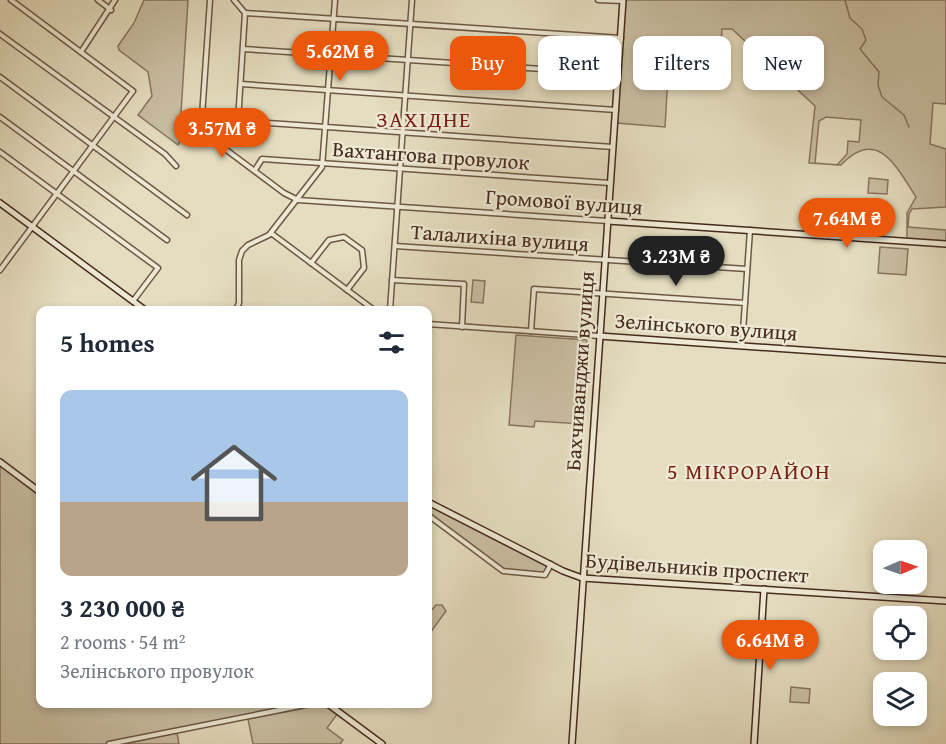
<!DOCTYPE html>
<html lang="en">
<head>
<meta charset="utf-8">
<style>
  :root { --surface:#fff; --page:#f6f6f7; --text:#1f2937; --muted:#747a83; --accent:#ea580c }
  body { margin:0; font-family:"Gentium Book Plus",serif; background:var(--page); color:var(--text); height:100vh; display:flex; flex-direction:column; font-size:22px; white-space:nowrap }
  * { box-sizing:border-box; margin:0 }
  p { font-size:20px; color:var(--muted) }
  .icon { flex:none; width:33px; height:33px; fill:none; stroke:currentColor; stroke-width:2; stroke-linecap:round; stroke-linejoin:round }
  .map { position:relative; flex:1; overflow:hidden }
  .side { position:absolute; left:36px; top:306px; width:396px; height:402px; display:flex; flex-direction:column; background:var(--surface); border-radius:12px; box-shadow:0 3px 9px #0003 }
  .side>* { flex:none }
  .guide { position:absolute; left:450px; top:36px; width:405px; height:54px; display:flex; gap:12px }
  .needle { width:39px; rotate:88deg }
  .controls { position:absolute; left:873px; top:540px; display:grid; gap:12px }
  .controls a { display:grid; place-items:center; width:54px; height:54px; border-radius:12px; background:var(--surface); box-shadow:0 3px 9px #0003; font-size:30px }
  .price { position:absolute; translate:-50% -51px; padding:0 14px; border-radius:21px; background:var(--accent); color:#fff; font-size:20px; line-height:39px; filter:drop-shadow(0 2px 3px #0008) }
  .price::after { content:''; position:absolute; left:50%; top:36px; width:18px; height:14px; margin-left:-9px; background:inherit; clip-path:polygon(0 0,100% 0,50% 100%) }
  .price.on { background:#222; color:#fff }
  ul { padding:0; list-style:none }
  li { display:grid; align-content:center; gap:12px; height:318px; padding:0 24px }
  li span { display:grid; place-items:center; height:186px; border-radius:12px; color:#555 }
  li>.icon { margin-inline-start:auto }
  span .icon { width:108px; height:108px; fill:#fffc; stroke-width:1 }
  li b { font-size:26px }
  h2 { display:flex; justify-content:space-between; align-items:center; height:72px; padding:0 24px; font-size:26px }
  .tag { padding:0 21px; border-radius:12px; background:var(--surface); box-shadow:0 3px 9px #0003; font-size:21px; line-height:54px }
  .tag.on { background:var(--accent); color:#fff }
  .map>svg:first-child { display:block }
  .green { fill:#cabfa3; stroke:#887560; stroke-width:1.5; fill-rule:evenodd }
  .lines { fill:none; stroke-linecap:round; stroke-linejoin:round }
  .stream { stroke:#85715d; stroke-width:1.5 }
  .street-casing { stroke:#6e5845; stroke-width:7 }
  .secondary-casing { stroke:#462b1c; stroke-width:8 }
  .street { stroke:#eee9d5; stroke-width:4 }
  .secondary { stroke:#eee9d5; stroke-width:5 }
  .labels { text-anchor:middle; stroke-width:4.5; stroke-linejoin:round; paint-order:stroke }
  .street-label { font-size:21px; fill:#462b1c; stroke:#eee9d5 }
  .neighbourhood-label { font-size:22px; letter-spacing:1.5px; fill:#7a1f14; stroke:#eee9d5 }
</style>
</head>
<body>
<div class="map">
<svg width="946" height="744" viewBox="0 0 946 744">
  <rect width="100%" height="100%" fill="#e5ddbf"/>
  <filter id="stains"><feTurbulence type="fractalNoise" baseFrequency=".00333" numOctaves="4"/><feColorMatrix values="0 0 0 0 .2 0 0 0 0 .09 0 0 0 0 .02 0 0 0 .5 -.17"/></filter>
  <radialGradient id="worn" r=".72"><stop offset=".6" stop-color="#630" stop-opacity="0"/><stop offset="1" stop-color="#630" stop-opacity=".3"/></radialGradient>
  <g class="green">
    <path d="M144 0H188L181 113 191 123 178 145 138 115 152 96 148 72 119 50 118 46 134 23Z"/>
    <path d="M624 0H946V104L933 103 930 144 946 149V207L912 209 909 214 908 227 946 230V242L907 240V213L916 197C897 168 878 126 841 165L809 163 815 106 732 29H722L719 78 668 75 665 127 617 123ZM826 117 861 120 859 142 848 141 847 154 837 165 815 163 819 121Z"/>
    <path d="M869 178 888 180 887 194 868 193Z"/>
    <path d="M880 247 908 249 906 275 878 273Z"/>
    <path d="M473 280 485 281 483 303 471 302Z"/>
    <path d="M516 335 587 340 582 424 535 421 534 427 509 425Z"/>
    <path d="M0 463 40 493V704H307L107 744H0Z"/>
    <path d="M428 504 548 565 544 574 510 572 501 569 428 513Z"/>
    <path d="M436 605H442L446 611 428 636V614Z"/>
    <path d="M791 687 810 689 809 703 790 702Z"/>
    <path d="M312 704H325L338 713 327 728 343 740 340 744H253L248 719 300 709Z"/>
    <path d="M177 733 179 744H123Z"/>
  </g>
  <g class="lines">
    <path class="stream" d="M845 0 850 18 862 29 866 40 860 49 879 72 878 85 882 97 904 115 909 127"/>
    <defs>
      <g id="street">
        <path d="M98 0 111 10"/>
        <path d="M210 0 201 131 284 193 298 200 608 221"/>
        <path d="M598 0 623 1"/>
        <path d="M245 13 621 38"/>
        <path d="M0 34 165 154 176 166"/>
        <path d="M243 49 618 74"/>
        <path d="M81 52 115 0"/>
        <path d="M0 77 187 215"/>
        <path d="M241 84 616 110"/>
        <path d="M0 117 167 240"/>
        <path d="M238 121 613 147"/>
        <path d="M221 145 238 121 245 13 234 0"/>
        <path d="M0 152 158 268 133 301"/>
        <path d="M255 170 262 159 610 183"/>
        <path d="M271 233 374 310"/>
        <path d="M395 246 747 269"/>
        <path d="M311 263 329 240 344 237 362 250 364 268 347 290"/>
        <path d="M0 270 133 91 11 0"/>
        <path d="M392 280 464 284 462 327"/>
        <path d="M236 310 239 303V260L242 251 248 245 269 235 322 167 335 0"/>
        <path d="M390 310 412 0"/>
        <path d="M428 324 599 336"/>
        <path d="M531 331 534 289 745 303"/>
        <path d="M742 346 750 230"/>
        <path d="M428 515 503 571 545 575 551 564"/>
        <path d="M109 744 310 704"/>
      </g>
      <g id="secondary">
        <path d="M0 203 145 310"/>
        <path d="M608 221 946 244"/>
        <path d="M599 336 946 360"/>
        <path d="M0 462 40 492"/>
        <path d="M428 502 563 571 582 578 946 601"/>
        <path d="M328 704 382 744"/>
        <path d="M572 744 623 0"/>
        <path d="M754 744 764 589"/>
      </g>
    </defs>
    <use href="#street" class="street-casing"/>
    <use href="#secondary" class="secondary-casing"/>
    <use href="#street" class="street"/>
    <use href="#secondary" class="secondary"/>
  </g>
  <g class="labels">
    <g class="street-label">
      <text transform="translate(431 156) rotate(4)" y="7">Вахтангова провулок</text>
      <text transform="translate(564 202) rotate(4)" y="7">Громової вулиця</text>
      <text transform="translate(500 238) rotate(4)" y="7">Талалихіна вулиця</text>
      <text transform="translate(706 327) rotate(4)" y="7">Зелінського вулиця</text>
      <text transform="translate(580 371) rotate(-86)" y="7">Бахчиванджи вулиця</text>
      <text transform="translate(697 568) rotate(4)" y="7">Будівельників проспект</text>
    </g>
    <g class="neighbourhood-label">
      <text x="424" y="127">ЗАХІДНЕ</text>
      <text x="749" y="479">5 МІКРОРАЙОН</text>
    </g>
  </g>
  <rect width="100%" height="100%" filter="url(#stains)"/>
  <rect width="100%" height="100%" fill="url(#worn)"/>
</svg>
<div class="controls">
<a><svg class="needle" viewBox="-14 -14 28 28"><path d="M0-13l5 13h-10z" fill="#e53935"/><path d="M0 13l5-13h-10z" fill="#747a83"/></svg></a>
<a><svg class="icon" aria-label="locate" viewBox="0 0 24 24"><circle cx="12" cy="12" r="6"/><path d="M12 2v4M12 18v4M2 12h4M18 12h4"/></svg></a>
<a><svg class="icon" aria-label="layers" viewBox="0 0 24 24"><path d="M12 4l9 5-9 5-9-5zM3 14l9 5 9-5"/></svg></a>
</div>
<b class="price" style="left:340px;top:82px">5.62M ₴</b>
<b class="price" style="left:222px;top:159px">3.57M ₴</b>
<b class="price" style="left:847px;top:249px">7.64M ₴</b>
<b class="price on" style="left:676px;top:287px">3.23M ₴</b>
<b class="price" style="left:770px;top:671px">6.64M ₴</b>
<div class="guide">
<a class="tag on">Buy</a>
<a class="tag">Rent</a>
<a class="tag">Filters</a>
<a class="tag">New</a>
</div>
<section class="side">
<h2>5 homes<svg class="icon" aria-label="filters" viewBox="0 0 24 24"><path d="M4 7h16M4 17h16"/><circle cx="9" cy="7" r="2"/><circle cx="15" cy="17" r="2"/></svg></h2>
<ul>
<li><span style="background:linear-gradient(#a9c7e8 60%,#b9a48a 0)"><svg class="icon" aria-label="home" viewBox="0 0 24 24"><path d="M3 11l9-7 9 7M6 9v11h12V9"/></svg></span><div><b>3 230 000 ₴</b><p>2 rooms · 54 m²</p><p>Зелінського провулок</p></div></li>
</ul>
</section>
</div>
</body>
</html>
